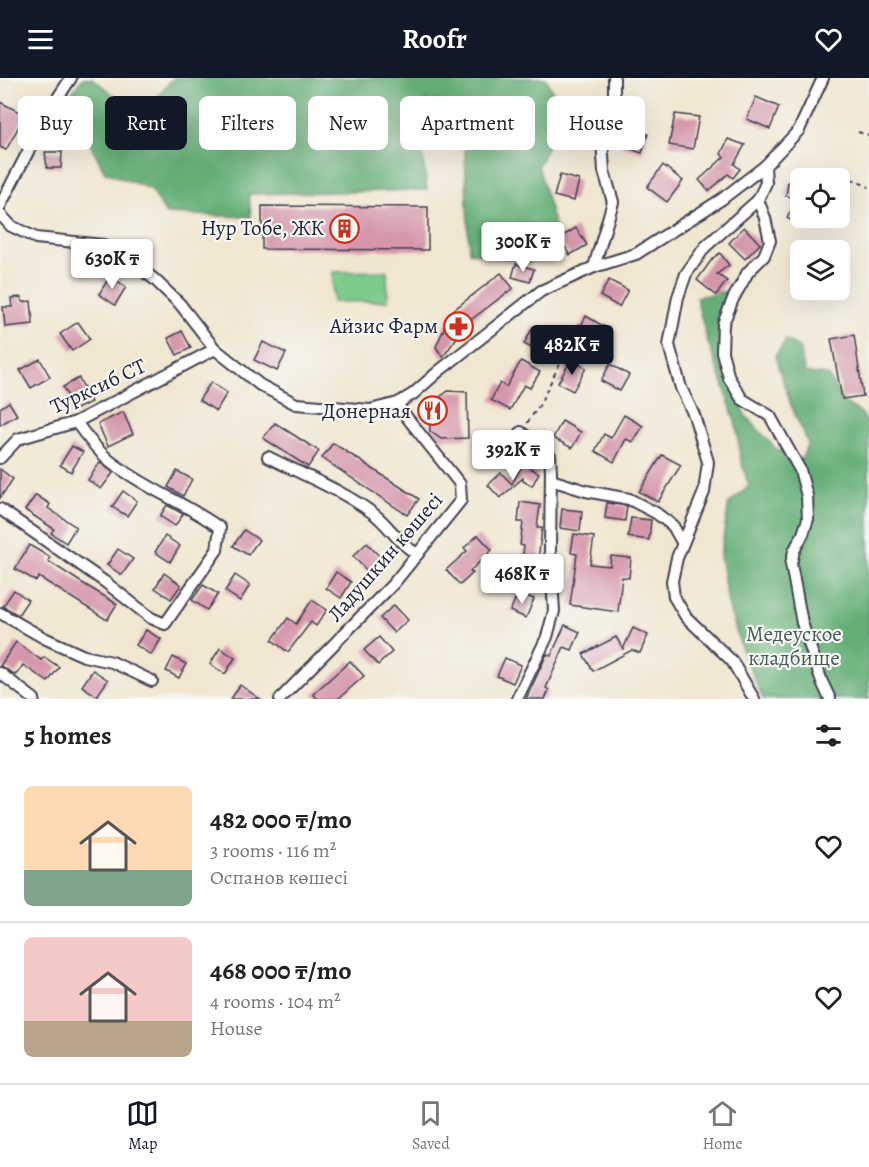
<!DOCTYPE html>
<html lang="en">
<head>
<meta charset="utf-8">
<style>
  :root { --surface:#fff; --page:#f2f2f2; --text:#222; --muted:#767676; --line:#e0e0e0; --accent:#111827 }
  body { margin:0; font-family:Alegreya,serif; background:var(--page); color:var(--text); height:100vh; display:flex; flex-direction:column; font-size:22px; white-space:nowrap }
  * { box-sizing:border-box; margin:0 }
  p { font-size:20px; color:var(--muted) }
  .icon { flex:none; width:33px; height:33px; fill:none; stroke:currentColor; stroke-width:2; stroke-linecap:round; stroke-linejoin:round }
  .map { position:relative; height:621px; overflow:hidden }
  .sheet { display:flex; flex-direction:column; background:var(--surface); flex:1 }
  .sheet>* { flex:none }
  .guide { position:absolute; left:18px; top:18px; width:834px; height:54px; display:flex; gap:12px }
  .controls { position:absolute; left:790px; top:90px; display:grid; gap:12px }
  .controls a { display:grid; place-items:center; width:60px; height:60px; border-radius:9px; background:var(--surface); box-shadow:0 6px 24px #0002; font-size:30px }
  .price { position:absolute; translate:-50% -51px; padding:0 14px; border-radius:6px; background:#fff; color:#222; font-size:20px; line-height:39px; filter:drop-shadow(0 2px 3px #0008) }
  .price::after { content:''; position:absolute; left:50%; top:36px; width:18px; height:14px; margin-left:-9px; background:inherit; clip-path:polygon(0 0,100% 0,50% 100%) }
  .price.active { background:var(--accent); color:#fff }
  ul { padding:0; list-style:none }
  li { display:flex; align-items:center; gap:18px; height:150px; padding:0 24px }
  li+li { border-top:2px solid var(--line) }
  li span { display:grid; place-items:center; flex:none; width:168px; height:120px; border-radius:9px; color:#555 }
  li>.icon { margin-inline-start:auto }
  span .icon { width:72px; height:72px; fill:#fffc; stroke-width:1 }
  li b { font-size:26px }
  h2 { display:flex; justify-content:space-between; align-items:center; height:72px; padding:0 24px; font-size:26px }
  .tag { padding:0 21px; border-radius:9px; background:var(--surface); box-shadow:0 6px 24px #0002; font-size:21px; line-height:54px }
  .tag.active { background:var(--accent); color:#fff }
  header { display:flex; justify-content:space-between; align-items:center; height:78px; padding:0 24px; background:var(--accent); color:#fff; font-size:27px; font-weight:700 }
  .menu { display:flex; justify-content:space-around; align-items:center; height:84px; border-top:2px solid var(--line); background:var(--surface); font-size:16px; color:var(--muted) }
  .menu a { display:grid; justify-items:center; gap:3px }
  .menu .active { color:var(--accent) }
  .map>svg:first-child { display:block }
  .green { fill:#7ccb8b; stroke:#4f7663; stroke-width:1.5 }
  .forest { fill:#65af77; stroke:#446859; stroke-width:1.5 }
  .building { fill:#d596ab }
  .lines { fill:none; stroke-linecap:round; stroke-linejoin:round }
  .minor-casing { stroke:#413f51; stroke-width:14 }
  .path { stroke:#413f51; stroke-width:2; stroke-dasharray:4.5 4.5; stroke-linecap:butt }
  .minor { stroke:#fff; stroke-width:10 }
  .labels { text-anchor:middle; stroke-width:4.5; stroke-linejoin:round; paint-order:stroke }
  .poi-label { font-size:21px; fill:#22223b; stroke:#f6f6f2; text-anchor:end }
  .street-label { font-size:21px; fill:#22223b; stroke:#f6f6f2 }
  .park-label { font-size:21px; fill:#425d57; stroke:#f6f6f2 }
</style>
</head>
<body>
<header><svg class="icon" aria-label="menu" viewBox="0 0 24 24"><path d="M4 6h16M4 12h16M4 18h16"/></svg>Roofr<svg class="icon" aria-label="heart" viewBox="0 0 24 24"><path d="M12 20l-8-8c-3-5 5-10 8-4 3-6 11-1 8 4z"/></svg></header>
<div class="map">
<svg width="869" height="621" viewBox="0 0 869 621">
  <rect width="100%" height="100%" fill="#f6f6f2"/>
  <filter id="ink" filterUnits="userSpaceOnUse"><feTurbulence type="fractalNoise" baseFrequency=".0167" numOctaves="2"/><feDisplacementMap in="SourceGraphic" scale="12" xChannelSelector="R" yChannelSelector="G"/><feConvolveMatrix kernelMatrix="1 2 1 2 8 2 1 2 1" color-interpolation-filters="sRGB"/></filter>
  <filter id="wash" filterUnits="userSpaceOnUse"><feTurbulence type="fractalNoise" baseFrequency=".008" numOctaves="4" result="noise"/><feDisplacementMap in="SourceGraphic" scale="24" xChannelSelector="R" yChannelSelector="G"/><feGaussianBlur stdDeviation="1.35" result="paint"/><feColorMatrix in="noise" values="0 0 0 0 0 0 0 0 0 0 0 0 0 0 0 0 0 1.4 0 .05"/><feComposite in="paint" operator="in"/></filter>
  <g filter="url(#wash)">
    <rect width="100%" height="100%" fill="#f1e6d0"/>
    <path class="green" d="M387 193 388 223 333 224V194Z"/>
    <g class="forest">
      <path d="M83 0H92L142 39 173 0H546L564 37 538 88 556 152 530 185 469 174 463 27 425 22 421 63 427 112 249 116 251 139 166 136 150 111 105 94 67 21Z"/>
      <path d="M728 213 718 256 745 337 776 371 802 381 808 365 792 330 775 278 786 262 799 269 805 295 828 297 842 323 861 335 869 347V621H763L742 572 728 526 720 478 729 426 749 408 740 379 737 350 722 302 707 262 696 219Z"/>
    </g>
    <g id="blocks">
      <g class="building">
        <path d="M756 19 779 29 770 51 747 41Z"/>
        <path d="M0 24 25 37 6 72 0 69Z"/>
        <path d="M675 36 699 39 693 71 669 67Z"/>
        <path d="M569 37 590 41 585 66 564 62Z"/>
        <path d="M55 43 74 45 72 60 54 57Z"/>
        <path d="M628 50 648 56 642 75 622 68Z"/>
        <path d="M728 61 745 67 734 86 740 91 733 100 728 96 709 113 699 102 724 79 721 76Z"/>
        <path d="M45 74H62L61 90H47Z"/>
        <path d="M663 87 683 103 667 124 647 109Z"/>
        <path d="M560 97 579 102 574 123 554 118Z"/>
        <path d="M788 104 801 106V133L795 145 787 140 798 120 786 118Z"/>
        <path d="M262 128 428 129V172L262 171Z"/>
        <path d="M744 149 760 166 745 181 729 165Z"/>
        <path d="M576 150 587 167 570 177 559 160Z"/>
        <path d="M720 175 729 187 717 196 727 203 716 217 697 202 713 180Z"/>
        <path d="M516 186 534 191 530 204 512 199Z"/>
        <path d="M501 195 513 210 468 244 443 279 436 269 451 234Z"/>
        <path d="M110 198 126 209 115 227 99 216Z"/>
        <path d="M609 202 628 212 619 229 600 218Z"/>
        <path d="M21 219 22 224 31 223 33 246 5 249 3 229H12L11 220Z"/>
        <path d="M586 238 605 249 596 265 577 255Z"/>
        <path d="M78 244 90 261 72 273 60 256Z"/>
        <path d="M533 249 552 260 543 276 524 266Z"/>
        <path d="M182 253 191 270 177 277 168 260Z"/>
        <path d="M854 257 863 318 842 321 831 261Z"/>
        <path d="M263 264 286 275 277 293 254 282Z"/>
        <path d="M40 281 50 299 31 310 20 292Z"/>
        <path d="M571 282 586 290 573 313 558 305Z"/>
        <path d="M521 283 540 294 530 310 524 307 510 332 491 322 500 305 506 309Z"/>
        <path d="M610 286 629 297 620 313 601 303Z"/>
        <path d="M79 300 91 324 75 332 63 309Z"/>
        <path d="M211 304 227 315 216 333 199 322Z"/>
        <path d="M448 313 467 314 468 360 441 361 430 353 429 327Z"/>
        <path d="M9 324 17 337 0 347V330Z"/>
        <path d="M123 334 133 356 108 368 98 346Z"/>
        <path d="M624 337 643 348 633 364 626 361 614 384 595 373 604 356 611 360Z"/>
        <path d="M562 343 581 354 572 370 553 360Z"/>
        <path d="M275 345 319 373 308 389 263 360Z"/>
        <path d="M333 365 419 421 407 437 322 380Z"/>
        <path d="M515 365 524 366 530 371 528 382 513 380Z"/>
        <path d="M72 368 83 374 71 394 60 387Z"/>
        <path d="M662 377 681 387 658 424 639 414Z"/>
        <path d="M100 384 113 395 101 411 88 402Z"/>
        <path d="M523 386 539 395 532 408 523 403V400L500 420 488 407 501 395 512 406Z"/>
        <path d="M0 391 13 401 0 420Z"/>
        <path d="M177 393 192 401 183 418 168 409Z"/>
        <path d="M123 413 137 423 127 438 112 429Z"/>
        <path d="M36 417 50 426 48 430 76 449 66 465 51 455 54 451 25 432Z"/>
        <path d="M520 424 540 427 537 450H542L538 483H543L540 502 520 500 524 468 520 467 523 444H518Z"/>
        <path d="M607 425 627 428 625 443 605 440Z"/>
        <path d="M167 427 183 436 175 448 160 438Z"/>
        <path d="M562 431 582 433 580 453 560 450Z"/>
        <path d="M631 440 651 442 649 462 628 459Z"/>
        <path d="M244 452 259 462 248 477 233 468Z"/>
        <path d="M574 456 594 459 590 486 610 488 611 478 631 480 629 500 622 499 618 534 570 527 577 476 571 475Z"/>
        <path d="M478 457 492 472 471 492 470 494 473 495 460 507 446 492 467 473 464 470Z"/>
        <path d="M165 458 180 468 170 484 155 474Z"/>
        <path d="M367 465 381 480 367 493 353 478Z"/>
        <path d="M29 467 50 479 48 483 79 503 117 526 107 542 39 499 36 503 15 491Z"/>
        <path d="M118 471 133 481 122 497 107 487Z"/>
        <path d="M336 494 351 504 341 520 326 510Z"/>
        <path d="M164 495 181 507 171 521 155 510Z"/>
        <path d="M235 497 250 507 240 523 225 513Z"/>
        <path d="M203 507 218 516 207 532 192 522Z"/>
        <path d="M14 512 28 522 18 537 3 528Z"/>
        <path d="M518 515 534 521 526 540 510 533Z"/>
        <path d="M312 522 327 532 316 548 311 544 288 574 272 562 288 540 296 546Z"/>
        <path d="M394 527 408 542 394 555 380 540Z"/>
        <path d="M565 547 580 554 572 572 564 569 546 610 549 612 545 621H526L547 576 551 578Z"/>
        <path d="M633 550 648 557 640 575 632 572 593 593 583 576 616 559 623 571Z"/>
        <path d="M146 552 161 561 151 577 136 567Z"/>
        <path d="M379 559 392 574 378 587 364 572Z"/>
        <path d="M16 564 41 582 44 579 59 589 48 604 23 587 16 597 0 588Z"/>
        <path d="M220 570 235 580 225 596 210 586Z"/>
        <path d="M173 579 186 586 179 600 166 593Z"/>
        <path d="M505 580 521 587 513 605 497 598Z"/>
        <path d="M350 583 364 598 338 621H318L313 616Z"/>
        <path d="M93 592 108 602 97 618 82 608Z"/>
        <path d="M240 607 260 621H231Z"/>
      </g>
    </g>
  </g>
  <g filter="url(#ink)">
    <use href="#blocks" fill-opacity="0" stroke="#413f51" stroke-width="1.5"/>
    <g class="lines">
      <defs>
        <g id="minor">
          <path d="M758 122 765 140 770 163 764 178 748 194 733 221 723 246 722 274 729 300 742 321 770 338 800 392 807 418 808 441 803 456 794 473 791 486 802 545 822 604 830 621"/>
          <path d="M0 128 49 33 71 0"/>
          <path d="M0 136 11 148 36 160 103 167 129 182 154 201 180 226 215 271 260 307 296 326 370 332 398 325 413 316 439 293 541 213 594 189 636 176 722 121 765 88 799 52 823 0"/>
          <path d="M594 189 613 124 604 93 602 62 614 17V0"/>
          <path d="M268 379C303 397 342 412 374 436 390 448 399 467 418 476"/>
          <path d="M0 380 18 361 76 344 215 271"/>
          <path d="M551 402 586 413 629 421 656 435 673 448 682 464"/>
          <path d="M0 431 105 504 151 540 165 546 217 472 220 450C185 425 143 409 110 383 97 372 86 358 76 344"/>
          <path d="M0 535 44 560 84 578 112 584 152 603"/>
          <path d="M0 595 34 621"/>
          <path d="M280 621 394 505 461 422 460 406 401 332 398 325"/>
          <path d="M517 621 547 559 554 533 550 472 551 393 550 378 521 354"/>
          <path d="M754 621 732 583 686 539 674 519 672 503 677 480 704 414 708 384 694 337 681 310 669 267 678 219 686 196 705 169 758 122 766 105 765 88"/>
        </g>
      </defs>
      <use href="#minor" class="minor-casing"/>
      <g class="path">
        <path d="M858 54 869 57"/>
        <path d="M843 97 869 109"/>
        <path d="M527 345 539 328 580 244"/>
      </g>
      <use href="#minor" class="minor"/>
    </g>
  </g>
  <defs>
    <symbol id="building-ring" viewBox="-11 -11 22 22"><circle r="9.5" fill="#f6f6f2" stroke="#c8321e" stroke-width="1.5"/><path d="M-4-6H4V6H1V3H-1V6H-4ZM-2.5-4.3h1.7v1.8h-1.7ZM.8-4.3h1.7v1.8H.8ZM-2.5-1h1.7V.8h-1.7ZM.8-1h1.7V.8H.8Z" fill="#c8321e"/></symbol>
    <symbol id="pharmacy-ring" viewBox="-11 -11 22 22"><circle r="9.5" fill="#f6f6f2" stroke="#c8321e" stroke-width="1.5"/><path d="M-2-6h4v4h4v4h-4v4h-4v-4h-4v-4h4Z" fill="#c8321e"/></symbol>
    <symbol id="restaurant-ring" viewBox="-11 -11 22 22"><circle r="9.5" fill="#f6f6f2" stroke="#c8321e" stroke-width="1.5"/><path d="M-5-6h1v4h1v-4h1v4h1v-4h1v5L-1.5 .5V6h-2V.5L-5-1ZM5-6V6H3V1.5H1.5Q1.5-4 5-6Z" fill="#c8321e"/></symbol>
  </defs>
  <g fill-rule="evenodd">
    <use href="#building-ring" x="328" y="134" width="33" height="33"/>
    <use href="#pharmacy-ring" x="442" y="232" width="33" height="33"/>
    <use href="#restaurant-ring" x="416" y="316" width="33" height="33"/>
  </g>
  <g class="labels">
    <g class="poi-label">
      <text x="324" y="157">Нур Тобе, ЖК</text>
      <text x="438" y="255">Айзис Фарм</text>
      <text x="411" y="340">Донерная</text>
    </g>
    <g class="street-label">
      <text transform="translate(98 308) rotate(-25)" y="7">Турксиб СТ</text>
      <text transform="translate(385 479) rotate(-49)" y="7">Ладушкин көшесі</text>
    </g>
    <g class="park-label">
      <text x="794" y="563">Медеуское<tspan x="794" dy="24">кладбище</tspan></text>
    </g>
  </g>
</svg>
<div class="controls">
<a><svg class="icon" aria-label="locate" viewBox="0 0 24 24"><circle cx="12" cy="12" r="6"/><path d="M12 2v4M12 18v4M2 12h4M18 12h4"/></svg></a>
<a><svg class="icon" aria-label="layers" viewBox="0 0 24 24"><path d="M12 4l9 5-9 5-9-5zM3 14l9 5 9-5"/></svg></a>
</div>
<b class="price" style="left:523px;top:195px">300K ₸</b>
<b class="price" style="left:112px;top:212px">630K ₸</b>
<b class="price active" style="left:572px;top:298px">482K ₸</b>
<b class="price" style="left:513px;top:403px">392K ₸</b>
<b class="price" style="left:522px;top:527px">468K ₸</b>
<div class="guide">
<a class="tag">Buy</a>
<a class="tag active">Rent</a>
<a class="tag">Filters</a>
<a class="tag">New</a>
<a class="tag">Apartment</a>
<a class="tag">House</a>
</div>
</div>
<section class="sheet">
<h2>5 homes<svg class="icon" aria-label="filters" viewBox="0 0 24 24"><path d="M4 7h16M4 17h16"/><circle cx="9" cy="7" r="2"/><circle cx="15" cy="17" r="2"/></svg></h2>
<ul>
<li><span style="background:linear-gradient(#ffd9b3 70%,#7fa58c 0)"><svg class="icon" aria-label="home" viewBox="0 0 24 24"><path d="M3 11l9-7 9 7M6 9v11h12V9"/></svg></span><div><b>482 000 ₸/mo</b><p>3 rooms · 116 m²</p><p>Оспанов көшесі</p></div><svg class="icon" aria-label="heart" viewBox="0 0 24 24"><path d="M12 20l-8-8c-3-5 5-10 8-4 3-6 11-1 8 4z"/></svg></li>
<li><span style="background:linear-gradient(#f6c9c9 70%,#b9a48a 0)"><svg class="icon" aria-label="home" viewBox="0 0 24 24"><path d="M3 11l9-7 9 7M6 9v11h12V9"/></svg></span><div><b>468 000 ₸/mo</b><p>4 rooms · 104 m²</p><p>House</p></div><svg class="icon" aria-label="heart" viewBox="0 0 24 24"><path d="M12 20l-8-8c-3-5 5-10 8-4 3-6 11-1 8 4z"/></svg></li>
</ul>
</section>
<nav class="menu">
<a class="active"><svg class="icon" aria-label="map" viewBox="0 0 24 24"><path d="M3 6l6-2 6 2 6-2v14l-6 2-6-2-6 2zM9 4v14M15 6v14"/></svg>Map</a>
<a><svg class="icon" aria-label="saved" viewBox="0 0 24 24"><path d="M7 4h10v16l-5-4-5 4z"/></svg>Saved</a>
<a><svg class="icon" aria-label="home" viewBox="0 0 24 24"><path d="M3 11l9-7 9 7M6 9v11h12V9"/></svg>Home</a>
</nav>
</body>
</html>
